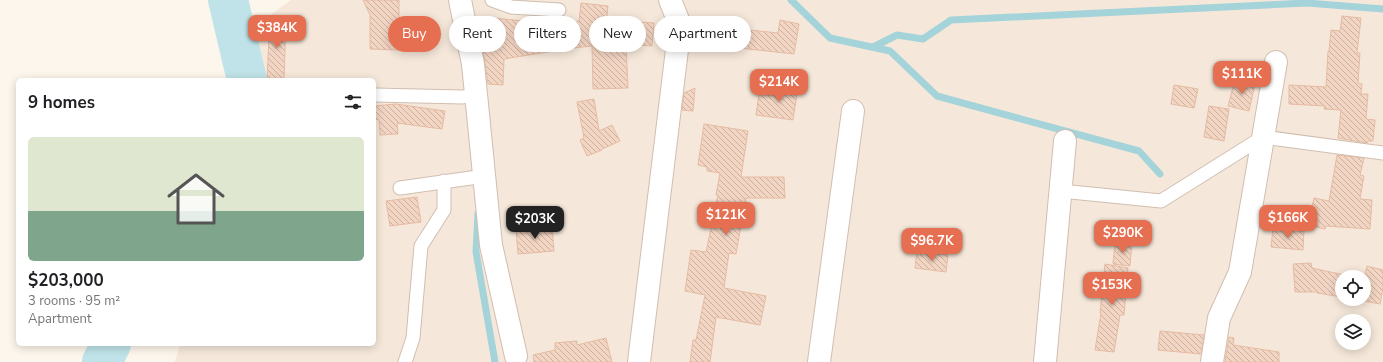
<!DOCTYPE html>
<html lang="en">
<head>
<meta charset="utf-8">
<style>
  :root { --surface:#fff; --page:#f2f2f2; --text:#202124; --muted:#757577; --accent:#e76f51 }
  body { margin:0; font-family:"Nunito Sans",sans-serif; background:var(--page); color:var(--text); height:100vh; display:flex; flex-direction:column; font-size:15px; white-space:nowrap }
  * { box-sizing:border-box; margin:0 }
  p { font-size:13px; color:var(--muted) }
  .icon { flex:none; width:22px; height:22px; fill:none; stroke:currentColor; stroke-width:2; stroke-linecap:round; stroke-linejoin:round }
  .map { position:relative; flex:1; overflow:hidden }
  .details { position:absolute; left:16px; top:78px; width:360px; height:268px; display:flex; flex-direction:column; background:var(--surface); border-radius:6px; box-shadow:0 2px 10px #0003 }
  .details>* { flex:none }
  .guide { position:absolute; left:388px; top:16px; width:380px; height:36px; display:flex; gap:8px }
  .controls { position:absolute; left:1335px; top:270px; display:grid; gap:8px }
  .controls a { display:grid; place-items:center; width:36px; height:36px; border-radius:50%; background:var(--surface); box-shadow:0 2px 10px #0003; font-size:20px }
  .price { position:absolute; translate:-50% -34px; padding:0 9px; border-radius:8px; background:var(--accent); color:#fff; font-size:13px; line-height:26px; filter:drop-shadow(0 1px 2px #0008) }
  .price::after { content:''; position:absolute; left:50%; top:24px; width:12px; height:9px; margin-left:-6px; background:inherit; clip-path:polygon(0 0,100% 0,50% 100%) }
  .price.active { background:#222; color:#fff }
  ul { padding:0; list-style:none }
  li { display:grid; align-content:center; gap:8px; height:212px; padding:0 12px }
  li span { display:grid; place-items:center; height:124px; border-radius:6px; color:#555 }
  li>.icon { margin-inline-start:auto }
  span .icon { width:72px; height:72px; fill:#fffc; stroke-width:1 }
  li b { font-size:17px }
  h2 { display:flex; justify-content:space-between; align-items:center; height:48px; padding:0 12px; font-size:17px }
  .tag { padding:0 14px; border-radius:18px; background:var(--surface); box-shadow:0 2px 10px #0003; font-size:14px; line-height:36px }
  .tag.active { background:var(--accent); color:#fff }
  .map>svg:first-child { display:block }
  .residential { fill:#f5e8da; fill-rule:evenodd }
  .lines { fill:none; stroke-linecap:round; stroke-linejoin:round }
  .stream { stroke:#a5d3da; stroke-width:7 }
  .river { stroke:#bfe3e8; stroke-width:40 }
  .building { fill:url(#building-back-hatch); stroke:#e6bba3 }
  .lane-casing { stroke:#d1beb0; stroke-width:15 }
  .street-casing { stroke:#d1beb0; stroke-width:24 }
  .lane { stroke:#fff; stroke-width:13 }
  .street { stroke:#fff; stroke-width:22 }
</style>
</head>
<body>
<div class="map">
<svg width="1383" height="362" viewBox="0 0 1383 362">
  <defs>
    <pattern id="building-back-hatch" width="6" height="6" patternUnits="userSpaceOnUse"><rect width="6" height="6" fill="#f3d5c3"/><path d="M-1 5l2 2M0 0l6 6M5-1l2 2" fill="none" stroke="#cab0a1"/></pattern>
  </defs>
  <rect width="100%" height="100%" fill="#fdf6ec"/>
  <path class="residential" d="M291 0H1383V362H175L180 344H374V80H245L258 24ZM1342 277H1364V299H1342ZM1342 321H1364V343H1342Z"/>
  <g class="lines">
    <g class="stream">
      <path d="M791 0 830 38 890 51 937 96 1139 151 1160 174"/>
      <path d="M873 47 897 35 923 39 951 20 1307 3 1383 9"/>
      <path d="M478 214 476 252 495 362"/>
    </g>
    <g class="river">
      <path d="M228 0 247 80"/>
      <path d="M102 362 111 344"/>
    </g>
  </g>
  <g class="building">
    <path d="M363 0H399V50L370 49V15Z"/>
    <path d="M581 3 608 6 606 24 624 21 654 23 652 46 626 44 628 88 593 89 592 46 572 48 504 59 503 85 488 84 485 63 482 44 484 17 523 21 522 31 579 21Z"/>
    <path d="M1342 16 1361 18 1357 53H1360L1358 83 1362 84 1361 94H1368L1366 119 1375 120 1373 141H1368L1367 143 1338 138 1341 110 1324 109 1325 106 1289 104V85L1326 87 1328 51H1329L1331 30 1340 31Z"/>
    <path d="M270 17 286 18 284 80H267Z"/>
    <path d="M780 20 799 24 794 54 739 48 741 29 778 33Z"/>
    <path d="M1235 80 1255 84 1249 111 1228 106Z"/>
    <path d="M774 83 798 87 793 120 756 115 759 94 772 96Z"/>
    <path d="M1174 85 1198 89 1194 108 1171 104Z"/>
    <path d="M695 88 693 111 682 110 684 93Z"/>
    <path d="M594 99 599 131 612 125 620 141 602 149V150L587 156 580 140 584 138 577 102Z"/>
    <path d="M396 104 445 111 442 129 397 123 398 134 380 135 379 120 374 119V106Z"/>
    <path d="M1209 106 1229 109 1224 141 1204 137Z"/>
    <path d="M704 124 748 131 741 177H784L785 198H746L736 254 729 253 724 288 766 296 760 325 716 317 710 362H690L693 340H696L705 295 685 291 691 250 706 252 718 195H716L720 173 707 171V167L698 165Z"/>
    <path d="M1337 155 1364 158 1360 175 1364 176 1360 199 1372 200 1370 229 1326 226 1325 229 1308 225 1314 198 1329 201Z"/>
    <path d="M417 197 421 222 390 226 386 201Z"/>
    <path d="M552 227 554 251 518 254 516 229Z"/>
    <path d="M1273 228 1304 231 1303 250 1271 247Z"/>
    <path d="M1115 242 1132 243 1130 266 1113 264Z"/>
    <path d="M917 251 948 255 946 272 915 268Z"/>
    <path d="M1311 263 1312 268 1354 277H1342V297L1317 293 1318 292H1295L1293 264Z"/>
    <path d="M1105 264 1128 268 1124 315H1120L1114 352 1095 350 1101 313H1100Z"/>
    <path d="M1367 266 1383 270V288L1380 304 1354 299H1364V279Z"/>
    <path d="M1160 331 1204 335 1201 354 1158 350Z"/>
    <path d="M1229 337 1234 338 1233 345 1279 352V362H1225Z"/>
    <path d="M606 338 612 362H534L533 355 555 350V343L577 341V345Z"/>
  </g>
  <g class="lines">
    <defs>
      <g id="lane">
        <path d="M492 0 511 7 559 10"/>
        <path d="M374 95 463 97 477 94"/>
        <path d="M400 188 485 176"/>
        <path d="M1061 191 1161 201 1263 137 1383 153"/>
        <path d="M405 362 413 338 421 246 444 210V181"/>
      </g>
      <g id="street">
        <path d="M460 0 473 64 491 245 516 356"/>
        <path d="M639 362 680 25 670 0"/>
        <path d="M819 362 853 111"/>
        <path d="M1045 362 1065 141"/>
        <path d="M1212 362 1219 318 1240 272 1276 62"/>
      </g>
    </defs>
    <use href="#lane" class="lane-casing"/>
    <use href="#street" class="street-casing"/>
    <use href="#lane" class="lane"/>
    <use href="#street" class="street"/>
  </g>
</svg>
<div class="controls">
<a><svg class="icon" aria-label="locate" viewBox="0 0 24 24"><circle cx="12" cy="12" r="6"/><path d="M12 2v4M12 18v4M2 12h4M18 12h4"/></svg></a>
<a><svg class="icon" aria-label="layers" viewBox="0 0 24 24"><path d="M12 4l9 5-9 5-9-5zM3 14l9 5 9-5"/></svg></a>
</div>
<b class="price" style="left:277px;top:49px">$384K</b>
<b class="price" style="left:1242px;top:95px">$111K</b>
<b class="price" style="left:779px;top:103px">$214K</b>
<b class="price" style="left:726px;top:236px">$121K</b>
<b class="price" style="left:1288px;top:239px">$166K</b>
<b class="price active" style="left:535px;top:240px">$203K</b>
<b class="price" style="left:1123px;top:254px">$290K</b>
<b class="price" style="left:932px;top:262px">$96.7K</b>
<b class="price" style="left:1112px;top:306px">$153K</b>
<div class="guide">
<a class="tag active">Buy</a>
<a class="tag">Rent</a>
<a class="tag">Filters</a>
<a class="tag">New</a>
<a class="tag">Apartment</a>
</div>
<section class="details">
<h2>9 homes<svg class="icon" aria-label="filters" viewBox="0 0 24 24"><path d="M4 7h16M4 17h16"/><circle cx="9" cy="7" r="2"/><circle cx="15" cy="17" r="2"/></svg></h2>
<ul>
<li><span style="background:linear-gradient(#dfe7d0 60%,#7fa58c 0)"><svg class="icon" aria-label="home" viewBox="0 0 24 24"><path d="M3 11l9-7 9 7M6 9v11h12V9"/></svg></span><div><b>$203,000</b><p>3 rooms · 95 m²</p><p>Apartment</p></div></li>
</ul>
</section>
</div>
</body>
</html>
